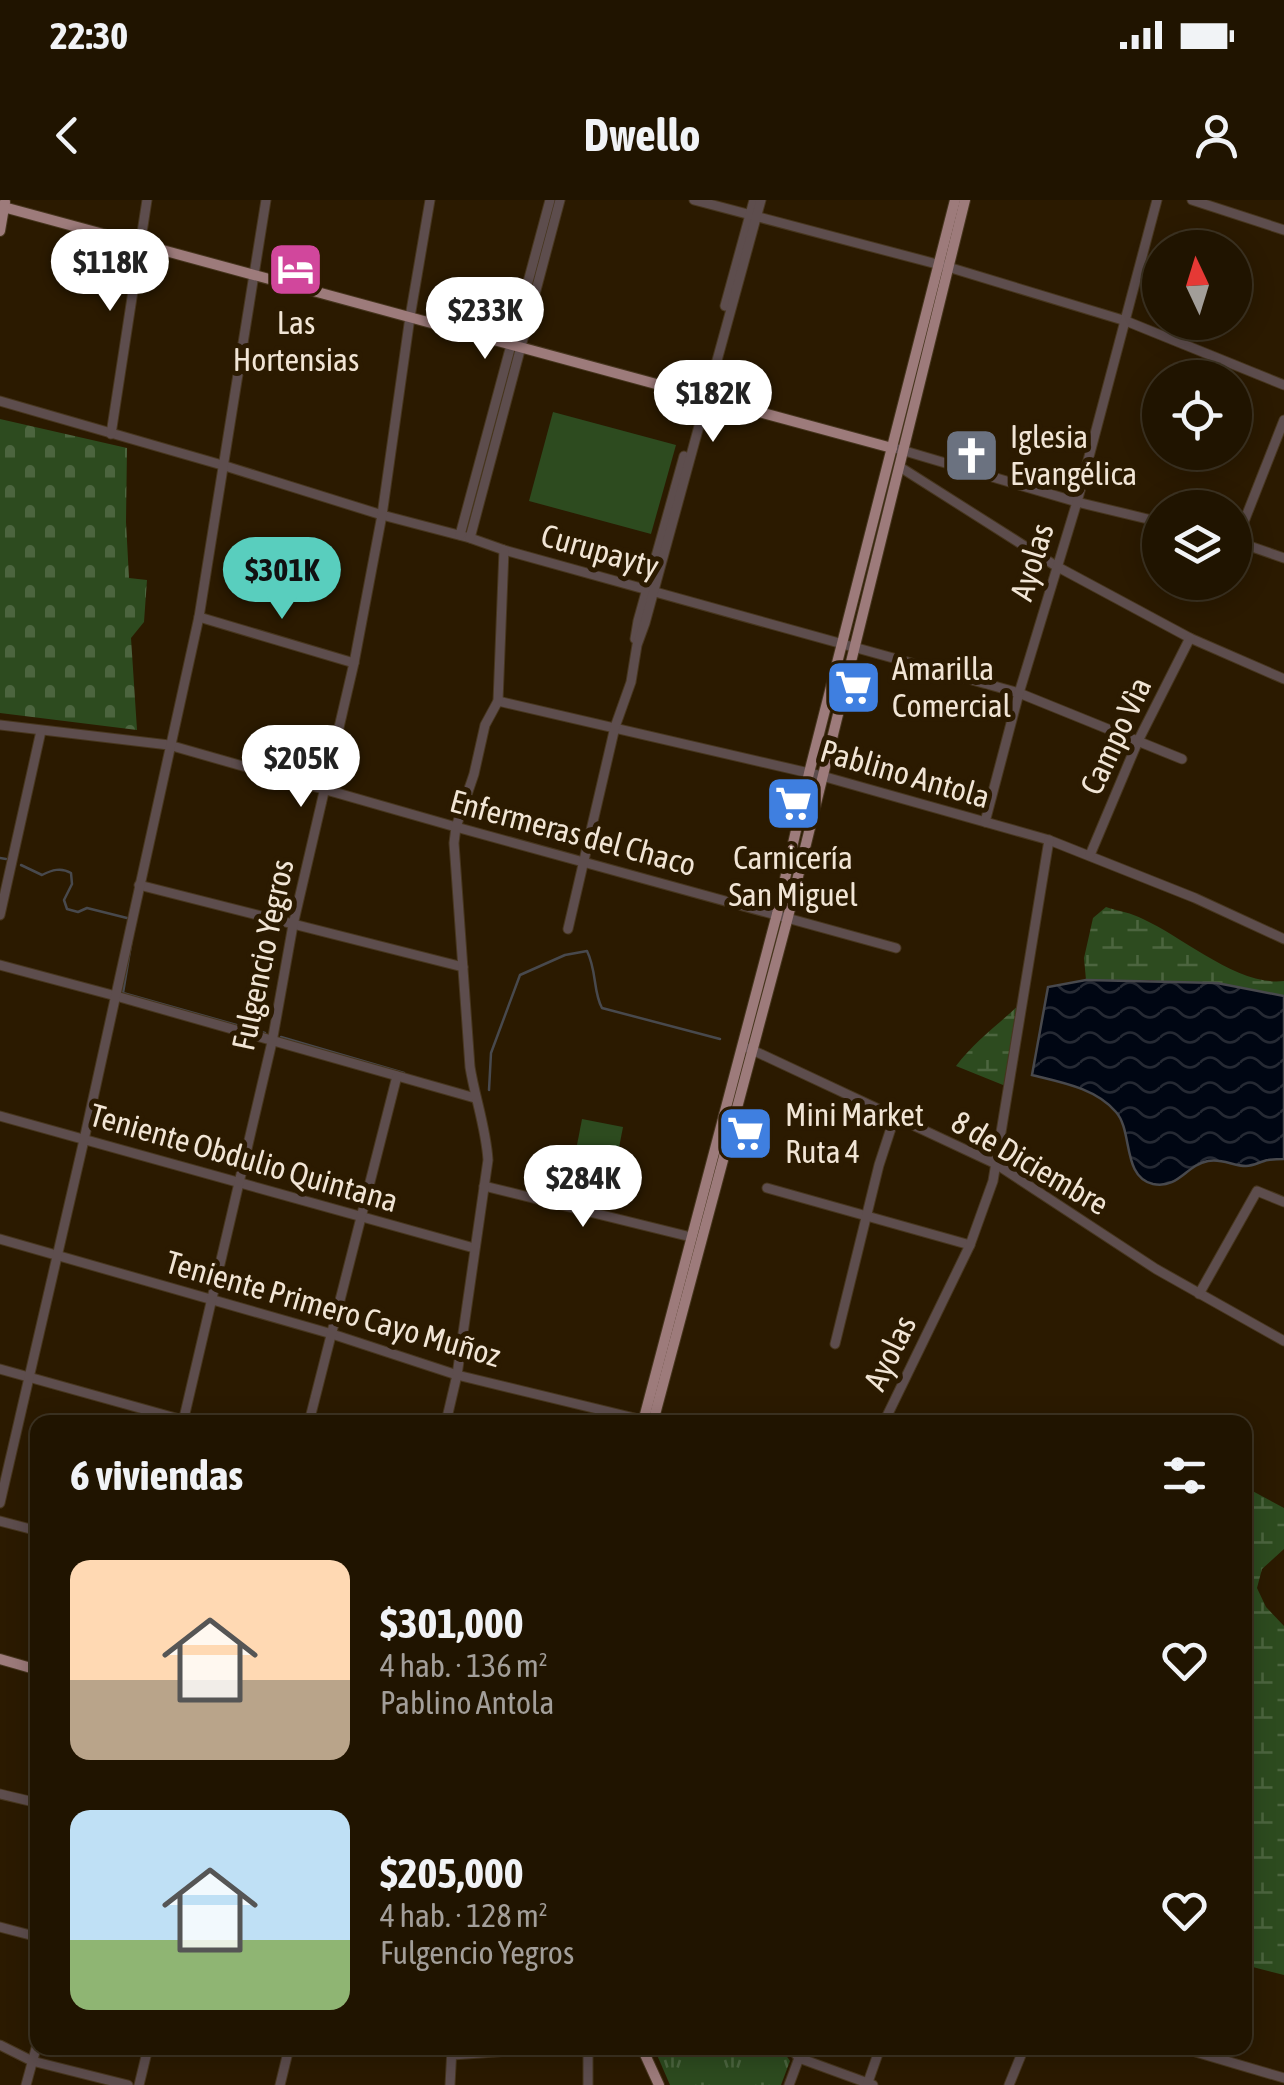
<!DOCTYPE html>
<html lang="es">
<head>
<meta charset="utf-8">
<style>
  :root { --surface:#201400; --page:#281d0a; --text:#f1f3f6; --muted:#a29e99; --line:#3d3322; --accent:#59cebe }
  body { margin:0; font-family:"Asap Condensed",sans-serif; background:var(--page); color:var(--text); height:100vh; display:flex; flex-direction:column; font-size:38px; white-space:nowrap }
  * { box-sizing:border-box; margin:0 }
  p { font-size:32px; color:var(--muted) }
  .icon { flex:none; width:55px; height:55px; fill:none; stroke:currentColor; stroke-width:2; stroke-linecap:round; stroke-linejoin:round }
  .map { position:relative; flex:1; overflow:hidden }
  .sheet { position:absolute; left:30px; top:1215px; width:1222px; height:640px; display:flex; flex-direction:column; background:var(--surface); border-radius:20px; box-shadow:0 5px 25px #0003,0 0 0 2px var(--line) }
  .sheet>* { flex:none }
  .needle { width:65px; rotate:356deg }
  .buttons { position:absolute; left:1142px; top:30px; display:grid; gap:20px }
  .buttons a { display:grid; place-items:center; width:110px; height:110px; border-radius:50%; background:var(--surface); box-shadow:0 5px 25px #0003,0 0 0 2px var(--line); font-size:50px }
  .price { position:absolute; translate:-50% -85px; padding:0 22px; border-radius:35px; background:#fff; color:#222; font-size:32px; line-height:65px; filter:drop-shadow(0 2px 5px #0008) }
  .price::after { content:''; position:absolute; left:50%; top:60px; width:30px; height:22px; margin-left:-15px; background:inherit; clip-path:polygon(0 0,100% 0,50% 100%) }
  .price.on { background:var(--accent); color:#111 }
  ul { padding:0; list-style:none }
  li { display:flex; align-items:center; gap:30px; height:250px; padding:0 40px }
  li span { display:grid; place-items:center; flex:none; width:280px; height:200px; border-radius:20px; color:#555 }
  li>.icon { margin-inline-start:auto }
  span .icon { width:120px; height:120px; fill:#fffc; stroke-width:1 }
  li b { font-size:42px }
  h2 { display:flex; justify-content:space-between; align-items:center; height:120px; padding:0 40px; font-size:42px }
  .status { display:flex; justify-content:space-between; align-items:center; height:70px; padding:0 50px; background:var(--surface); direction:ltr }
  .status svg { height:28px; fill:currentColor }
  header { display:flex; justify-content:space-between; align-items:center; height:130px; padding:0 40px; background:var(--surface); font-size:45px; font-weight:700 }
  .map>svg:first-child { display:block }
  .grass { fill:#2d4b1f }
  .wetland { fill:url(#wetland-marsh) }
  .cemetery { fill:url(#cemetery-stones) }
  .park { fill:url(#park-tufts) }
  .water { fill:url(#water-waves); stroke:#48494d; stroke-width:2.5 }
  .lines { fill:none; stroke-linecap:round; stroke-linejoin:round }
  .stream { stroke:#48494d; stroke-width:2.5 }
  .minor-casing { stroke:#47361e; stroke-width:11 }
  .major-casing { stroke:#47361e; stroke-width:12 }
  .minor { stroke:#5d4d4d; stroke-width:9 }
  .major { stroke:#9d7b7b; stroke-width:10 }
  .labels { text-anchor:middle; stroke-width:10; stroke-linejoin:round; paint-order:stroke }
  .poi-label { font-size:32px; fill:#f1e5d5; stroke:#2b1a00; text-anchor:start }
  .street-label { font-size:32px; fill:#f1e5d5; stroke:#2b1a00 }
</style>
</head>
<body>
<div class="status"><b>22:30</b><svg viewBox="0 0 49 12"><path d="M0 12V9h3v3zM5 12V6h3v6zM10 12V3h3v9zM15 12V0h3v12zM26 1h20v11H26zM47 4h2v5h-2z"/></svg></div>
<header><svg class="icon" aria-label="back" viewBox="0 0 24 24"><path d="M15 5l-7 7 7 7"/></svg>Dwello<svg class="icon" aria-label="person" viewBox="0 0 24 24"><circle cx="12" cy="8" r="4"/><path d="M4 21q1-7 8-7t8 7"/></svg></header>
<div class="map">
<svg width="1284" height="1885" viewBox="0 0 1284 1885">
  <defs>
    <pattern id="wetland-marsh" width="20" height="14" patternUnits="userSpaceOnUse" patternTransform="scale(2.5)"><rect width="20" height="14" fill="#2d4b1f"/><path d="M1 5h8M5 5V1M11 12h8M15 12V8" fill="none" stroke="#4c653f"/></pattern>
    <pattern id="cemetery-stones" width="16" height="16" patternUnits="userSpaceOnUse" patternTransform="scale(2.5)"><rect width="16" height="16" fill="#2d4b1f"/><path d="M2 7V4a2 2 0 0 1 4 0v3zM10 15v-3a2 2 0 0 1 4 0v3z" fill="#4c653f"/></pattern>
    <pattern id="park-tufts" width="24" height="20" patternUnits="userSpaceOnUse" patternTransform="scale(2.5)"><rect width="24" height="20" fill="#2d4b1f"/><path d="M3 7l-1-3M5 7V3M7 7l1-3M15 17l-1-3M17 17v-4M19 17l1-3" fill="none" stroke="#4c653f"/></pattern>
    <pattern id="water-waves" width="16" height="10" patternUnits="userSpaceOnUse" patternTransform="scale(2.5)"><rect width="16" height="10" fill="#000613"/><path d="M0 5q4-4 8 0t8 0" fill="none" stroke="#262a34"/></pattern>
  </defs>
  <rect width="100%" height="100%" fill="#2b1a00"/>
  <g class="grass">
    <path d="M553 212 676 245 651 334 529 301Z"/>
    <path d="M582 919 623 927 618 953 577 945Z"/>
  </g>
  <g class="wetland">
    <path d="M1106 707C1118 711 1132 713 1143 719 1183 737 1239 787 1284 781V796L1149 780H1086L1084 758 1093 718Z"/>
    <path d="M1021 803 1008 887 956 866C974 842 999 824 1021 803Z"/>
    <path d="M1245 1287 1284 1308V1349L1262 1369 1257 1388 1266 1407 1284 1426V1775L1245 1765Z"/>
  </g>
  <path class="cemetery" d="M0 219 127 248 126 322 129 378 147 380 144 422 131 438 137 530 0 513Z"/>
  <path class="park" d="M654 1848H781L790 1861 781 1885H670Z"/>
  <path class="water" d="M1086 780 1217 783 1284 796V959C1279 959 1274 959 1268 960 1261 961 1254 966 1246 966 1233 966 1222 958 1208 961 1186 965 1179 989 1153 984 1122 977 1133 931 1116 912 1096 888 1060 882 1032 875L1048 787Z"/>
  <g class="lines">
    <g class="stream">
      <path d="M0 658 6 659"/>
      <path d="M21 665 42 675C52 670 61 667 71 673L72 684 64 700 67 709 78 712 87 708 127 718"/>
      <path d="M135 720 123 793 265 833"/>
      <path d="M281 837 404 873"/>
      <path d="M489 890 491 853 520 775 565 755 587 751C597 771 593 792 602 808L720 839"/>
    </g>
    <defs>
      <g id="minor">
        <path d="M694 0 948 67 1126 121 1284 185"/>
        <path d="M1192 0 1284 30"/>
        <path d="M725 106 754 0"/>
        <path d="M0 201 222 265 382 315 470 338 504 350 1019 493 1182 559"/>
        <path d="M111 234 147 0"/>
        <path d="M898 249 1077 302 1160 322"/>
        <path d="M900 267 1056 366 1190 438 1284 479"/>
        <path d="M460 335 550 0"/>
        <path d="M470 338 560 0"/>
        <path d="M1235 341 1284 358"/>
        <path d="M1236 342 1284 220"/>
        <path d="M199 417 354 463"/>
        <path d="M635 439 638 421 684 256"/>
        <path d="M498 501 822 576 1049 640 1195 698 1284 739"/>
        <path d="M0 525 169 545 456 627 896 748"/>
        <path d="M985 622 1019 493 1077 302 1157 0"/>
        <path d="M1090 655 1138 541 1190 438"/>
        <path d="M139 685 463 767"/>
        <path d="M0 715 41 531"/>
        <path d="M568 729 615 527 631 482 637 445 645 423 761 0"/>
        <path d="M0 765 116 796 475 898"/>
        <path d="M748 848 996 964 1156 1069 1284 1141"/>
        <path d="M0 916 474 1048"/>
        <path d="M484 986 691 1037"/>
        <path d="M767 988 970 1045"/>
        <path d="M0 1039 332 1134 457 1175 647 1221"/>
        <path d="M1199 1094 1257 991 1284 1002"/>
        <path d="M835 1144 879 965 895 916"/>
        <path d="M0 1169 190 1222"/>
        <path d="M183 1222 272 842 293 725 354 463 382 315 410 117 430 0"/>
        <path d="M309 1222 397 876"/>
        <path d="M446 1222 457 1175 488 960C486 928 475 898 470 867L454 643 456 627 474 574 485 525 498 501 504 350"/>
        <path d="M884 1222 970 1045 993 981 1049 640"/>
        <path d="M0 1303 84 940 199 417 266 0"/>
        <path d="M0 1321 38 1331"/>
        <path d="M0 1594 38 1603"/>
        <path d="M0 1727 38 1737"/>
        <path d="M0 1845 32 1861 128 1885"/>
        <path d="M588 1848V1885"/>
        <path d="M791 1848 799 1858 873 1885"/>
        <path d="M1182 1848 1284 1878"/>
        <path d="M452 1855 555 1848"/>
        <path d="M26 1885 38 1841"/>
        <path d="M139 1885 148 1848"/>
        <path d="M280 1885 289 1848"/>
        <path d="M450 1885 452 1848"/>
        <path d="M789 1885 799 1858"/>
        <path d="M867 1885 880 1848"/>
        <path d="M1009 1885 1024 1848"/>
      </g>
      <g id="major">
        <path d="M0 6 892 248"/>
        <path d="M0 31 5 2"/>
        <path d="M643 1222 777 714 809 573 955 0"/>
        <path d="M653 1222 788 717 965 0"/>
        <path d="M0 1459 38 1470"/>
        <path d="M642 1848 659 1885"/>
      </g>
    </defs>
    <use href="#minor" class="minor-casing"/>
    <use href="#major" class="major-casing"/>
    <use href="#minor" class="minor"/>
    <use href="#major" class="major"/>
  </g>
  <defs>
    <symbol id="hotel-square" viewBox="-11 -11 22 22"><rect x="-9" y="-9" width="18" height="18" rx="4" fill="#d1479c" stroke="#2b1a00"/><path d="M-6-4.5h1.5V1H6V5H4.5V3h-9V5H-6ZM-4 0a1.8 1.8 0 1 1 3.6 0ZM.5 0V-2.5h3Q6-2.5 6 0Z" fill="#fff"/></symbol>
    <symbol id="church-square" viewBox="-11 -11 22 22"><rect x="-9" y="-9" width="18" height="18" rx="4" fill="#6b7280" stroke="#2b1a00"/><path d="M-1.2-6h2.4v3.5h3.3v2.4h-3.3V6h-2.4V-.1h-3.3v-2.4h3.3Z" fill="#fff"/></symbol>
    <symbol id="supermarket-square" viewBox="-11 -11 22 22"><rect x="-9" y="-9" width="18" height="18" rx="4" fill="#3f7fe0" stroke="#2b1a00"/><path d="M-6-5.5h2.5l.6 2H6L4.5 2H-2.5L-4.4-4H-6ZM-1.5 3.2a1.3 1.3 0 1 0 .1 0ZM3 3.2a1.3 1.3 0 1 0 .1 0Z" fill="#fff"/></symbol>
  </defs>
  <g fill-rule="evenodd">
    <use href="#hotel-square" x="264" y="38" width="63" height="63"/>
    <use href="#church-square" x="940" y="224" width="63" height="63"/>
    <use href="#supermarket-square" x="822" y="456" width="63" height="63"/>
    <use href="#supermarket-square" x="762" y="572" width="63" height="63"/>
    <use href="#supermarket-square" x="714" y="902" width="63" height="63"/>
  </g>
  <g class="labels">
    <g class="poi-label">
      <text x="296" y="134" text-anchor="middle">Las<tspan x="296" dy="37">Hortensias</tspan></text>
      <text x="1010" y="248">Iglesia<tspan x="1010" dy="37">Evangélica</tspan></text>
      <text x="892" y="480">Amarilla<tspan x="892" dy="37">Comercial</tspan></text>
      <text x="793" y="669" text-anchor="middle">Carnicería<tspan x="793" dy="37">San Miguel</tspan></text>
      <text x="785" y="926">Mini Market<tspan x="785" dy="37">Ruta 4</tspan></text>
    </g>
    <g class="street-label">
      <text transform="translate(600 351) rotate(16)" y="11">Curupayty</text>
      <text transform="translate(1032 362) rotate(-73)" y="11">Ayolas</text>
      <text transform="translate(1116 536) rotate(-65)" y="11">Campo Vìa</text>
      <text transform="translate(905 574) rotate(16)" y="11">Pablino Antola</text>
      <text transform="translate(573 633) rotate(15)" y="11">Enfermeras del Chaco</text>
      <text transform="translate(263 755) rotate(-78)" y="11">Fulgencio Yegros</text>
      <text transform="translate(244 958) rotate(16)" y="11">Teniente Obdulio Quintana</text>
      <text transform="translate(1030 963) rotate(30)" y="11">8 de Diciembre</text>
      <text transform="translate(333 1109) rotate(16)" y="11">Teniente Primero Cayo Muñoz</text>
      <text transform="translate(890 1153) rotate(-64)" y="11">Ayolas</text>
    </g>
  </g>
</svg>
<div class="buttons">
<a><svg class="needle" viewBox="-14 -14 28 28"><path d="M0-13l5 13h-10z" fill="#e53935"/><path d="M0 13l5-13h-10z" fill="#a29e99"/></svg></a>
<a><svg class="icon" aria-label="locate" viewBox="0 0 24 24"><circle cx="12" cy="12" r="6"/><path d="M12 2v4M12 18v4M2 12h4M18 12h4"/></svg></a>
<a><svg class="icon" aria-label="layers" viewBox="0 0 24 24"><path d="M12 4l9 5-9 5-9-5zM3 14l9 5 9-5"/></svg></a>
</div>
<b class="price" style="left:110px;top:114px">$118K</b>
<b class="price" style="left:485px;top:162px">$233K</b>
<b class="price" style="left:713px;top:245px">$182K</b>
<b class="price on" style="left:282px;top:422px">$301K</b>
<b class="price" style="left:301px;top:610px">$205K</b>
<b class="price" style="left:583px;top:1030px">$284K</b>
<section class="sheet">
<h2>6 viviendas<svg class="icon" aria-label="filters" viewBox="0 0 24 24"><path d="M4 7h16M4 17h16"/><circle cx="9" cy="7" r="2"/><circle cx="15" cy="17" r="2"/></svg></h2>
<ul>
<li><span style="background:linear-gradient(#ffd9b3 60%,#b9a48a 0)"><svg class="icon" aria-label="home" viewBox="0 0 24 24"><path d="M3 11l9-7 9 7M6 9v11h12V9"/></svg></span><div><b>$301,000</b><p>4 hab. · 136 m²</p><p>Pablino Antola</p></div><svg class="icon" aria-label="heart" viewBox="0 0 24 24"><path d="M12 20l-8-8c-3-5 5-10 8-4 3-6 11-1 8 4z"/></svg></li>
<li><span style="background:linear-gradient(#bfe0f5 65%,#8fb573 0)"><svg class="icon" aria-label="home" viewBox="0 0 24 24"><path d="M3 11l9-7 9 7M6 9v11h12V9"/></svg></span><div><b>$205,000</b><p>4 hab. · 128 m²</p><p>Fulgencio Yegros</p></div><svg class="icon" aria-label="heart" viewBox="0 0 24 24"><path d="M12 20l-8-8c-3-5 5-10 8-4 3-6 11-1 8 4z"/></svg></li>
</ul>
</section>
</div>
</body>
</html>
